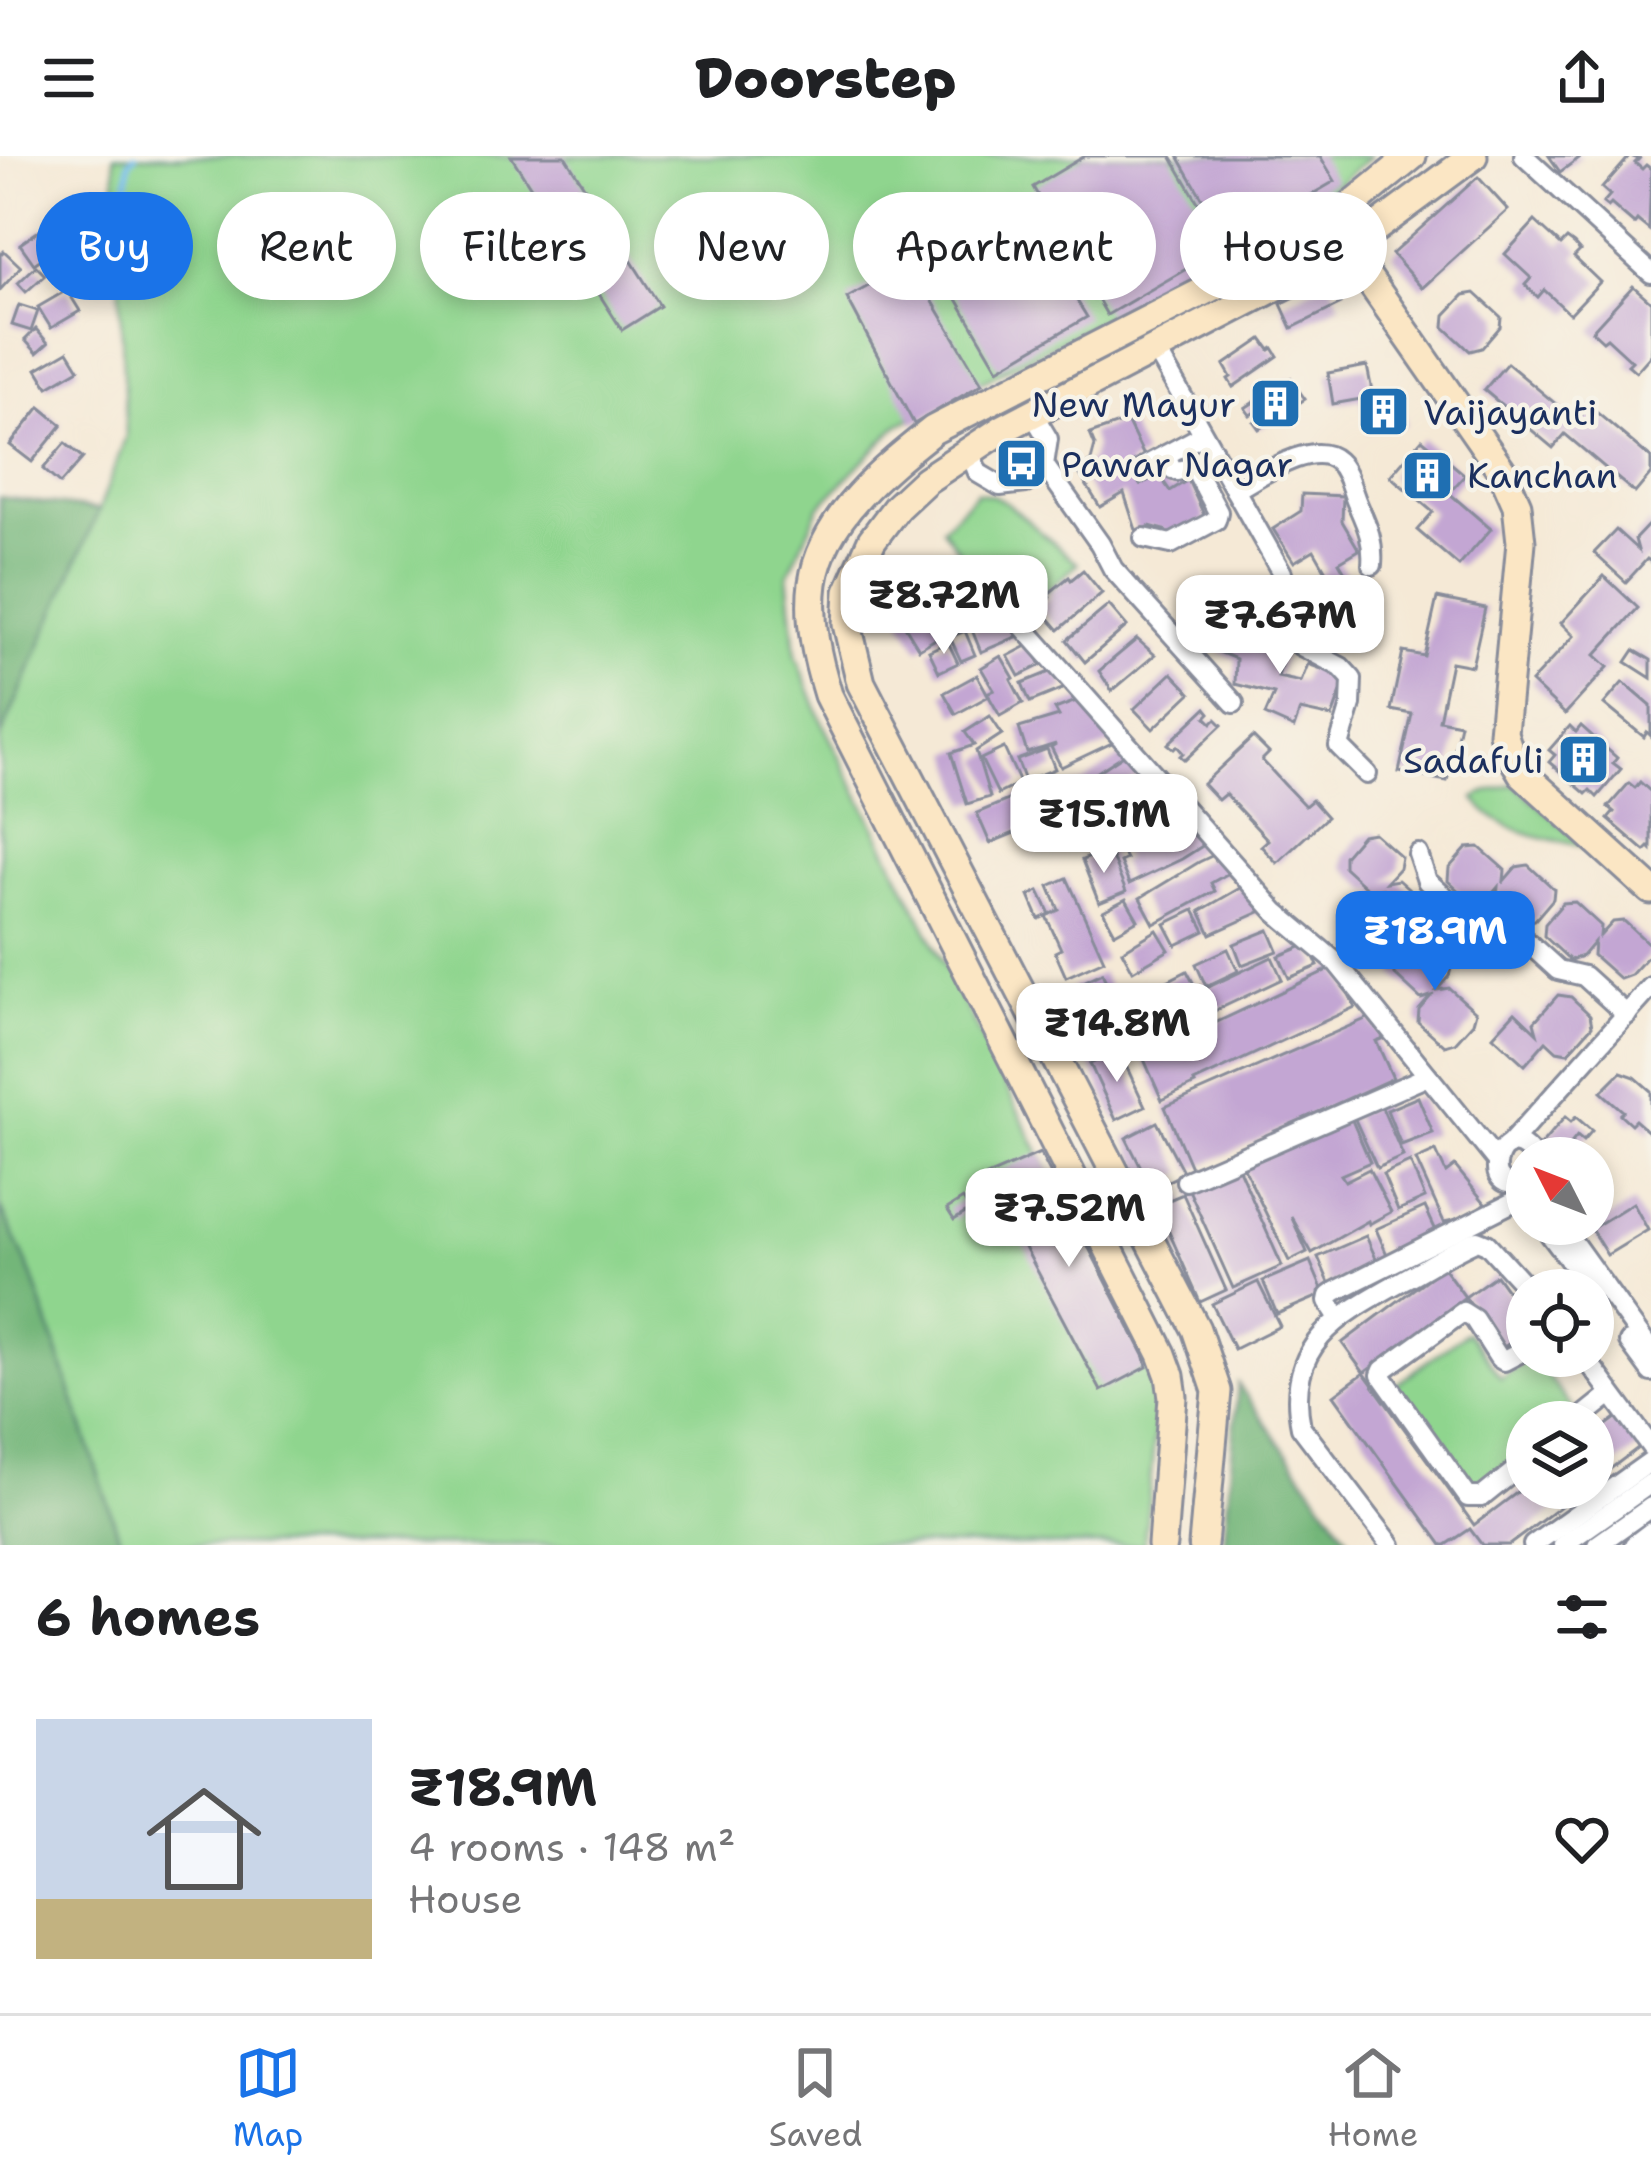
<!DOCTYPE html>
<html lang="en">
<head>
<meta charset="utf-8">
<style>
  :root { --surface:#fff; --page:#f6f6f6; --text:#202124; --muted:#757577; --line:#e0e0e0; --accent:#1a73e8 }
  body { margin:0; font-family:"Shantell Sans",sans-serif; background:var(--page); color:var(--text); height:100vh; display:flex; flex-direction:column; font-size:45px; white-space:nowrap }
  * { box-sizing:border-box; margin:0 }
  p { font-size:39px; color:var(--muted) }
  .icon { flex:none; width:66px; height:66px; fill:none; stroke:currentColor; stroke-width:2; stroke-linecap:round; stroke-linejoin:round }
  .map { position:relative; height:1389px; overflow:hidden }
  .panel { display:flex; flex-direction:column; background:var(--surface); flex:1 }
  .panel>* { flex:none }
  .hud { position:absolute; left:36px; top:36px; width:1581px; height:108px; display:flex; gap:24px }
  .needle { width:78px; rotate:312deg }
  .controls { position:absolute; left:1506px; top:981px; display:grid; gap:24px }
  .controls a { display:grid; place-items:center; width:108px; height:108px; border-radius:50%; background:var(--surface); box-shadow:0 6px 18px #0003; font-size:60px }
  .price { position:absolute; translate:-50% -102px; padding:0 27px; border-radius:24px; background:#fff; color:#222; font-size:39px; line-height:78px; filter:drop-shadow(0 3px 6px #0008) }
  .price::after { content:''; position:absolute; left:50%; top:72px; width:36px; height:27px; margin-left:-18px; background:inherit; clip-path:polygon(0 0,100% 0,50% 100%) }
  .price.active { background:var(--accent); color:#fff }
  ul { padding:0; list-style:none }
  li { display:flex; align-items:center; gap:36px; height:300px; padding:0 36px }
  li+li { border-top:3px solid var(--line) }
  li span { display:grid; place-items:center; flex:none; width:336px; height:240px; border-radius:0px; color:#555 }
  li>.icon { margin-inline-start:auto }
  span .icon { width:144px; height:144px; fill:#fffc; stroke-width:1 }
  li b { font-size:51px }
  h2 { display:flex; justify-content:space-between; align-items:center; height:144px; padding:0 36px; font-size:51px }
  .tag { padding:0 42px; border-radius:54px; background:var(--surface); box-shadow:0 6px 18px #0003; font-size:42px; line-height:108px }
  .tag.active { background:var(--accent); color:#fff }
  header { display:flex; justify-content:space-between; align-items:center; height:156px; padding:0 36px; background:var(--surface); font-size:54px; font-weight:800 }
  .dock { display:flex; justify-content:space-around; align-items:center; height:168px; border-top:3px solid var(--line); background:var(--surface); font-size:33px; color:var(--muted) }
  .dock a { display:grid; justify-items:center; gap:6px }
  .dock .active { color:var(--accent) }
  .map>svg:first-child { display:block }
  .green { fill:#8fd58e; stroke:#558276; stroke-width:3 }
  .forest { fill:#73b679; stroke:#47726c; stroke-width:3 }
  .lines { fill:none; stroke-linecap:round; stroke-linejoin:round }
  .stream { stroke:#76bded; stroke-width:6 }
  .building { fill:#c3a6d3 }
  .street-casing { stroke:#888c9a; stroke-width:24 }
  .secondary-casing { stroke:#888c9a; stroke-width:33 }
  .street { stroke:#fff; stroke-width:18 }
  .secondary { stroke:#fbe6c4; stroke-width:27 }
  .labels { text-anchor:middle; stroke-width:9; stroke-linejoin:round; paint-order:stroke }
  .poi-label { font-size:36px; fill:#1b2f5e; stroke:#f7f3e8; text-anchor:start }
</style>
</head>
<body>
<header><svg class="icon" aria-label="menu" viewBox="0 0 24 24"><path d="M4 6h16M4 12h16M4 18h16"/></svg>Doorstep<svg class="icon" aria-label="share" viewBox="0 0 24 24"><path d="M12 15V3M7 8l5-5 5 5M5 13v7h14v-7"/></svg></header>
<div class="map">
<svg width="1651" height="1389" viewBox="0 0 1651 1389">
  <rect width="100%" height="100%" fill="#f7f3e8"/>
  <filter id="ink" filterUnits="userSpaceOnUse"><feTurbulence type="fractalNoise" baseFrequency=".00833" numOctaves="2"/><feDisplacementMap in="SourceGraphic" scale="24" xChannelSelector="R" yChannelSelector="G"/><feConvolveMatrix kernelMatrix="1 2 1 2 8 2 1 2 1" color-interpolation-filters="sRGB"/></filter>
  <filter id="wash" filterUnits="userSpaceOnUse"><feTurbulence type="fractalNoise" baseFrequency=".004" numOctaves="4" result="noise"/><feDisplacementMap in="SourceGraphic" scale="48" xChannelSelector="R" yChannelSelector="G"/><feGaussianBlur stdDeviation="2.7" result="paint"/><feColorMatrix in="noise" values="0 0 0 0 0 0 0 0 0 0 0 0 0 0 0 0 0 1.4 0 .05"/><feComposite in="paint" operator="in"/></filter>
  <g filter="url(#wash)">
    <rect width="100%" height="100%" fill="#f5e9d6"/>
    <g class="green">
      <path d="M114 0H1371L1305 57 897 270 819 351 788 419 796 499 822 566 1150 1216 1157 1256 1144 1389H122L32 1119 0 1050V583L99 354 126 280Z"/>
      <path d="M977 336 994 340 1007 347 1078 408 1026 452 968 407 942 372Z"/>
      <path d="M1514 628 1586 691C1549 683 1497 676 1475 643L1483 637Z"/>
      <path d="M1467 1176 1501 1222 1533 1200 1579 1262 1573 1266H1527V1300L1476 1338 1395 1229Z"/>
    </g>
    <g class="forest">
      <path d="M0 341 99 354 0 583Z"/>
      <path d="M0 1050 32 1119 122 1389H0Z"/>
      <path d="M1238 1228 1353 1389H1224Z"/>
    </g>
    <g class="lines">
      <path class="stream" d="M125 58 129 6 135 0"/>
    </g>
    <g id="blocks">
      <g class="building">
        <path d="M511 0H565L660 150 622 174Z"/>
        <path d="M1085 0H1171L1224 91 1107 159 1033 31Z"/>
        <path d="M1178 0H1320L1335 25 1228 87Z"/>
        <path d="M1549 0H1582L1560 16Z"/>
        <path d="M1630 0 1639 3 1635 7 1642 13 1646 9 1651 13 1649 74 1637 64 1634 68 1611 48 1608 51 1603 47 1610 39 1602 32Z"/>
        <path d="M1478 21 1508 54 1422 132 1392 98Z"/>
        <path d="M1016 45 1087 161 998 213 930 97Z"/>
        <path d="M1535 65 1561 89 1567 83 1574 88 1580 95 1574 101 1600 126 1570 158 1544 134 1538 141 1525 129 1531 122 1505 98Z"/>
        <path d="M43 72 57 92 34 108 20 88Z"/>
        <path d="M4 95 21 111 0 134V99Z"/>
        <path d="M910 107 982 228 914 268 847 142Z"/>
        <path d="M36 110 45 119 26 136 18 127Z"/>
        <path d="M1329 124 1341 148 1292 172 1281 148Z"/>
        <path d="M1633 130 1651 146V199L1636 216 1628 209 1632 205 1607 182 1603 185 1592 175Z"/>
        <path d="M67 134 80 155 51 172 38 151Z"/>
        <path d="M1475 137 1501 161 1500 171 1482 192 1470 195 1444 171 1445 159 1464 139Z"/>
        <path d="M19 149 38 155 31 175 12 169Z"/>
        <path d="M36 173 48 187 37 197 25 184Z"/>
        <path d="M1262 183 1270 194 1273 192 1278 200 1233 231 1228 223 1231 221 1224 209Z"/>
        <path d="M68 195 79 213 48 231 37 213Z"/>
        <path d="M1507 207 1576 265 1589 250 1651 302V318L1635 337 1565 278 1553 292 1484 234Z"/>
        <path d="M1367 210 1373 240 1400 235 1406 269 1367 276 1361 243 1333 248 1328 217Z"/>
        <path d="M1291 222 1295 229 1291 231 1296 239 1300 236 1305 243 1259 273 1254 266 1259 262 1255 256 1250 259 1245 252Z"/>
        <path d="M40 251 62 269 32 306 10 289Z"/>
        <path d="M1127 265 1144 300 1128 309 1140 329 1159 319 1170 335 1188 324 1206 363 1170 385 1165 374 1150 370 1137 377 1124 337 1100 351 1077 314 1091 305 1095 290 1090 278Z"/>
        <path d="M1422 283 1465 319 1449 337 1491 373 1459 410 1417 374 1433 356 1390 320Z"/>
        <path d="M65 287 83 302 60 328 43 313Z"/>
        <path d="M1026 295 1035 312 1019 321 1010 304Z"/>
        <path d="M1302 338 1343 340 1342 365 1359 394 1339 406 1355 433 1374 437 1365 477 1350 474 1319 493 1296 456 1314 445 1303 428 1326 415 1314 394 1294 406 1273 373 1301 355Z"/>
        <path d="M1651 366V406L1647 403 1626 426 1594 397 1616 374 1638 394 1635 383Z"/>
        <path d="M1083 414 1102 437 1059 474 1039 451 1050 441 1048 438 1069 421 1071 424Z"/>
        <path d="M1604 420 1638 452 1595 499 1608 511 1565 558 1531 526 1574 480 1561 467Z"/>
        <path d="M938 442 955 471 919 493 901 464Z"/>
        <path d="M1437 442 1485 452 1472 510 1451 506 1439 564 1460 568 1447 625 1399 616 1412 558 1391 554 1403 496 1424 500Z"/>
        <path d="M1109 449 1127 470 1085 506 1067 484Z"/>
        <path d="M1241 459 1264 471 1258 489 1284 499 1278 521 1301 526 1308 508 1346 522 1332 561 1300 554 1294 572 1265 559 1274 538 1235 528 1236 503 1219 496Z"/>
        <path d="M1009 461 1021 479 981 496 972 474Z"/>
        <path d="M965 475 975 499 961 505 950 481Z"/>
        <path d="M1137 483 1155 499 1112 535 1099 515Z"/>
        <path d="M948 486 958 507 939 516 929 495Z"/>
        <path d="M1031 488 1041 509 1019 520 1008 500Z"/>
        <path d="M1634 494 1651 504V522L1626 506Z"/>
        <path d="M1001 500 1014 522 1011 524 1023 547 1000 560 987 537 989 540 956 558 944 537 977 519 987 537 994 534 981 512Z"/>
        <path d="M1057 513 1065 532 1030 546 1022 527Z"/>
        <path d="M1172 517 1191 537 1153 573 1134 553Z"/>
        <path d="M1623 526 1651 550V580L1647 576 1644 581 1604 548Z"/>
        <path d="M1084 542 1116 585 1061 611 1051 591 1056 588 1027 597 1019 572 1059 560 1055 553Z"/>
        <path d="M1206 552 1210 557 1206 561 1212 567 1216 563 1222 569 1185 604 1180 600 1183 597 1177 590 1174 593 1168 588Z"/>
        <path d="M990 560 1002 578 976 595 990 641 967 648 951 597 974 589 965 576Z"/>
        <path d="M1570 570 1576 576 1581 570 1617 602 1613 607 1621 613 1597 641 1590 634 1586 638 1549 606 1555 599 1549 594Z"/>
        <path d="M1253 581 1269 597 1262 604 1284 628 1305 650 1312 644 1327 661 1277 707 1261 690 1268 684 1225 638 1218 644 1203 628Z"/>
        <path d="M1004 592 1020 627 998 638 981 603Z"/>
        <path d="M1047 593 1055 613 1025 625 1017 604Z"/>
        <path d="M1131 594 1145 615 1122 631 1155 620 1163 645 1100 666 1095 648 1081 627 1088 654 1067 660 1060 633 1081 627Z"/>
        <path d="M1640 626 1651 636V693L1649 691 1645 695 1608 663 1614 656 1608 651 1629 627 1635 632Z"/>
        <path d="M1051 634 1059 654 1045 659 1037 639Z"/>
        <path d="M1022 638 1034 669 990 687 977 657Z"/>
        <path d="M1174 648 1186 672 1194 667 1207 687 1182 703 1129 728 1120 706 1126 703 1112 676 1132 665 1134 669Z"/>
        <path d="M1083 657 1094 675 1074 688 1063 671Z"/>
        <path d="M1374 677 1401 701 1399 712 1386 726 1398 724 1425 748 1422 759 1404 779 1394 782 1367 758 1368 747 1380 733 1370 735 1344 711V700L1362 679Z"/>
        <path d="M1479 691 1505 714 1504 725 1516 711 1528 709 1554 733 1553 743 1535 764 1524 767 1497 743 1498 731 1486 745 1474 749 1448 725 1449 712 1467 692Z"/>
        <path d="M1109 694 1126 736 1099 747 1082 704Z"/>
        <path d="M1220 696 1234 714 1211 727 1215 735 1154 768 1140 742 1199 706Z"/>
        <path d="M1067 722 1104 804 1066 821 1055 796 1061 793 1046 760 1059 754 1049 730Z"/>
        <path d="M1247 728 1262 755 1211 778 1200 755Z"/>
        <path d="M1039 735 1050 758 1039 763 1029 740Z"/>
        <path d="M1126 743 1138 764 1115 777 1103 755Z"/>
        <path d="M1575 746 1601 770 1600 780 1613 766 1624 765 1650 789 1649 799 1631 819 1620 823 1593 799 1594 786 1582 800 1570 804 1544 780 1545 768 1563 747Z"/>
        <path d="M1194 754 1205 775 1176 789 1165 768Z"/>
        <path d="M1157 774 1169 794 1133 815 1122 795Z"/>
        <path d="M1269 774 1278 795 1242 809 1234 788Z"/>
        <path d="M1425 785 1452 809 1449 820 1437 834 1449 832 1476 856 1473 867 1455 887 1445 890 1418 866 1419 854 1431 840 1421 843 1395 819V808L1413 787Z"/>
        <path d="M1308 788 1318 810 1289 822 1279 800Z"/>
        <path d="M1228 793 1238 815 1206 830 1196 808Z"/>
        <path d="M1272 801 1282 823 1172 875 1152 833 1187 815 1198 836Z"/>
        <path d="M1336 810 1355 851 1194 926 1195 928 1162 944 1143 901Z"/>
        <path d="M1102 817 1126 869 1107 879 1104 873 1092 878 1071 832Z"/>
        <path d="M1146 833 1163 879 1141 888 1123 842Z"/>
        <path d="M1558 839 1571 841 1590 859 1592 870 1568 897 1557 895 1546 885 1525 909 1493 880 1515 856 1537 877 1534 866Z"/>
        <path d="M1368 862 1384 882 1376 885 1393 922 1192 1014 1165 951Z"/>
        <path d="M1119 895 1145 950 1116 964 1090 908Z"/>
        <path d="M1621 916 1635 921 1651 935V978L1635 964 1631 968 1620 958 1623 955 1601 936Z"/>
        <path d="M1418 941 1433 977 1401 989 1387 954Z"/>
        <path d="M1380 947 1403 1000 1377 1012 1353 959Z"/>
        <path d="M1565 961 1571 966 1576 961 1592 975 1583 985 1577 980 1559 1002H1554L1540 990Z"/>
        <path d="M1351 962 1370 1006 1341 1019 1345 1025 1369 1013 1391 1056 1369 1068 1368 1065 1312 1097 1291 1060 1307 1096 1289 1105 1243 1010Z"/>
        <path d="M1157 966 1184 1017 1152 1033 1126 982Z"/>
        <path d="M1436 995 1446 1017 1455 1010 1485 1047 1468 1061 1444 1066 1416 1004Z"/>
        <path d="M1040 997 1145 1201 1147 1211 1101 1235 987 1020Z"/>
        <path d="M1410 1006 1425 1042 1398 1054 1383 1018Z"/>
        <path d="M1238 1011 1282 1110 1233 1132 1189 1034Z"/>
        <path d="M1183 1038 1226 1134 1200 1146 1157 1049Z"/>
        <path d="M963 1043 970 1054 954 1064 947 1053Z"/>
        <path d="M1633 1047 1648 1074 1607 1099 1591 1073Z"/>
        <path d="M1425 1051 1438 1079 1388 1101 1376 1073Z"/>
        <path d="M1366 1080 1378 1107 1330 1129 1318 1101Z"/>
        <path d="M1310 1105 1324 1138 1277 1158 1263 1125Z"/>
        <path d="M1443 1111 1465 1141 1364 1217 1474 1369 1527 1329V1332H1585L1509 1389H1482L1470 1373 1446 1389H1442L1334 1239 1364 1217 1342 1187Z"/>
        <path d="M1496 1119 1527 1162V1174L1503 1192 1465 1141Z"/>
        <path d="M1258 1126 1280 1170 1234 1193 1212 1148Z"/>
        <path d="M1620 1259 1642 1289 1593 1326V1279Z"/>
      </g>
    </g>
  </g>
  <g filter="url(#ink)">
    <use href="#blocks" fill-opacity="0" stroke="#888c9a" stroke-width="3"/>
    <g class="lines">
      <defs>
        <g id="street">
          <path d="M1524 0 1651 117"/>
          <path d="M1156 194 1282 417 1293 477 1301 490 1341 511 1352 523 1351 549 1339 590 1367 618"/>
          <path d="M969 294 978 317 1000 330 1026 327 1044 309 1048 283 1033 258"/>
          <path d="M1044 309 1100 388 1113 413 1234 547"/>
          <path d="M1147 309 1203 279"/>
          <path d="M1235 334C1258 322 1312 282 1337 305 1348 315 1351 333 1357 347 1367 370 1374 384 1372 409"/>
          <path d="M1144 382 1171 388 1216 364 1218 356 1196 315 1190 312 1177 315 1172 313 1166 299"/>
          <path d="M996 440 1276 756 1337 807 1496 1004"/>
          <path d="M1418 698 1427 725 1471 765 1503 764 1558 814 1584 820 1627 859"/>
          <path d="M1508 990 1651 831"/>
          <path d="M1527 1024C1473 1046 1502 953 1534 1002"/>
          <path d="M1186 1025 1428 920"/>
          <path d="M1542 1068 1592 1134"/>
          <path d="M1560 1068 1651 1195"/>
          <path d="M1339 1162 1328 1145 1329 1140 1336 1135 1527 1039"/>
          <path d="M1629 1186 1651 1216"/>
          <path d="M1527 1193 1504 1205 1499 1202 1474 1163 1463 1156 1383 1214 1381 1219 1468 1341H1482L1527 1305"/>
          <path d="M1584 1200 1651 1291"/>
          <path d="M1576 1266 1611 1238"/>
          <path d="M1391 1389 1301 1271C1284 1188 1340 1159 1403 1124 1427 1111 1452 1095 1477 1084L1487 1088 1529 1134"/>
          <path d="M1533 1389 1651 1305"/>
          <path d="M1563 1389 1651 1327"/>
          <path d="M1597 1389 1651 1351"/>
          <path d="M1634 1389 1651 1376"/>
        </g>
        <g id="secondary">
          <path d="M1340 82 1502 315 1517 349 1521 386 1503 577 1509 595 1522 617 1651 734"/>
          <path d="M1162 1389 1173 1241 1170 1220 1162 1198 828 539C817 503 808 465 813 427 822 362 885 312 933 274L1294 89 1331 66 1412 0"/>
          <path d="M1203 1389 1217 1235 1196 1173 861 527 847 468 849 436 872 384 897 351 926 324 1003 273 1346 94 1473 0"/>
        </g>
      </defs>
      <use href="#street" class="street-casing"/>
      <use href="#secondary" class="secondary-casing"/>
      <use href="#street" class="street"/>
      <use href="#secondary" class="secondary"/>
    </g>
  </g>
  <defs>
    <symbol id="building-square" viewBox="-11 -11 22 22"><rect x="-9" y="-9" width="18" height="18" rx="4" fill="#1f6fb2" stroke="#f7f3e8"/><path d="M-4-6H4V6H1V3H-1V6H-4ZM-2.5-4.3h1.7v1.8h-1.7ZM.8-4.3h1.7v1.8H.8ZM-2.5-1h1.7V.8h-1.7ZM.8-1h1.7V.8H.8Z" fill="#fff"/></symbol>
    <symbol id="bus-square" viewBox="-11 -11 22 22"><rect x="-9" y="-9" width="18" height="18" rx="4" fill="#1f6fb2" stroke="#f7f3e8"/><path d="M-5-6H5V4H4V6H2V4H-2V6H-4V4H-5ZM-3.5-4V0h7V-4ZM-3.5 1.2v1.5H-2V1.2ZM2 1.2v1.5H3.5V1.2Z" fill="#fff"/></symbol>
  </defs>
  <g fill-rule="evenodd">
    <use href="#building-square" x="1246" y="218" width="59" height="59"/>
    <use href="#building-square" x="1354" y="226" width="59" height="59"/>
    <use href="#bus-square" x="992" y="278" width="59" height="59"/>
    <use href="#building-square" x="1398" y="290" width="59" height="59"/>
    <use href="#building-square" x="1554" y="574" width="59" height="59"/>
  </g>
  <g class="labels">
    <g class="poi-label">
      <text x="1236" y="261" text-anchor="end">New Mayur</text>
      <text x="1423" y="269">Vaijayanti</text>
      <text x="1061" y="321">Pawar Nagar</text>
      <text x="1467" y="332">Kanchan</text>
      <text x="1544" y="617" text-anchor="end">Sadafuli</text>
    </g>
  </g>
</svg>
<div class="controls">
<a><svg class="needle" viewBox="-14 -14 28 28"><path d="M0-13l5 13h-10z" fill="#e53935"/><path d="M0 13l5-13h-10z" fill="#757577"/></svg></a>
<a><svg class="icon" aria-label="locate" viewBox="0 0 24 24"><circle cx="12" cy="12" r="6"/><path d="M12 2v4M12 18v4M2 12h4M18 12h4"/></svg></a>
<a><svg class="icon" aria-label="layers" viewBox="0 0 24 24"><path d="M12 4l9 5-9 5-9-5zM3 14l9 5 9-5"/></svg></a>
</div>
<b class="price" style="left:944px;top:501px">₹8.72M</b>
<b class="price" style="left:1280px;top:521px">₹7.67M</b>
<b class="price" style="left:1104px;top:720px">₹15.1M</b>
<b class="price active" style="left:1435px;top:837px">₹18.9M</b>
<b class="price" style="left:1117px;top:929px">₹14.8M</b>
<b class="price" style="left:1069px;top:1114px">₹7.52M</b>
<div class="hud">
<a class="tag active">Buy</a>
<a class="tag">Rent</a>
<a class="tag">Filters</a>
<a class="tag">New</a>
<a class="tag">Apartment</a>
<a class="tag">House</a>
</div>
</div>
<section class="panel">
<h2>6 homes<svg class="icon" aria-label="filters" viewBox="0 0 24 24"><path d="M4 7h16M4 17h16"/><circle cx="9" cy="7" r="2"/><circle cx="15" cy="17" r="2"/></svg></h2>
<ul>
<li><span style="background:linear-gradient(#c9d6e8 75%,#c2b280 0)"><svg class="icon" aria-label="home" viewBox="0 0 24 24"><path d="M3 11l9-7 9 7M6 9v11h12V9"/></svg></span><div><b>₹18.9M</b><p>4 rooms · 148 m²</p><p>House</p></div><svg class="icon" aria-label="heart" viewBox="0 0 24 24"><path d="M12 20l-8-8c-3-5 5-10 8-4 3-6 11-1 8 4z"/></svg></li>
</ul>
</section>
<nav class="dock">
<a class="active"><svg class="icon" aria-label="map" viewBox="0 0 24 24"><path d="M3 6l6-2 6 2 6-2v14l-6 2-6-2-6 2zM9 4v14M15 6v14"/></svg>Map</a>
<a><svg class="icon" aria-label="saved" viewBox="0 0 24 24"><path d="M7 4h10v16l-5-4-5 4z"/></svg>Saved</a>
<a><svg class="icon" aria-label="home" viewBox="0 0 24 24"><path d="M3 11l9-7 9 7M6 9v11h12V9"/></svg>Home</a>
</nav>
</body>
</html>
